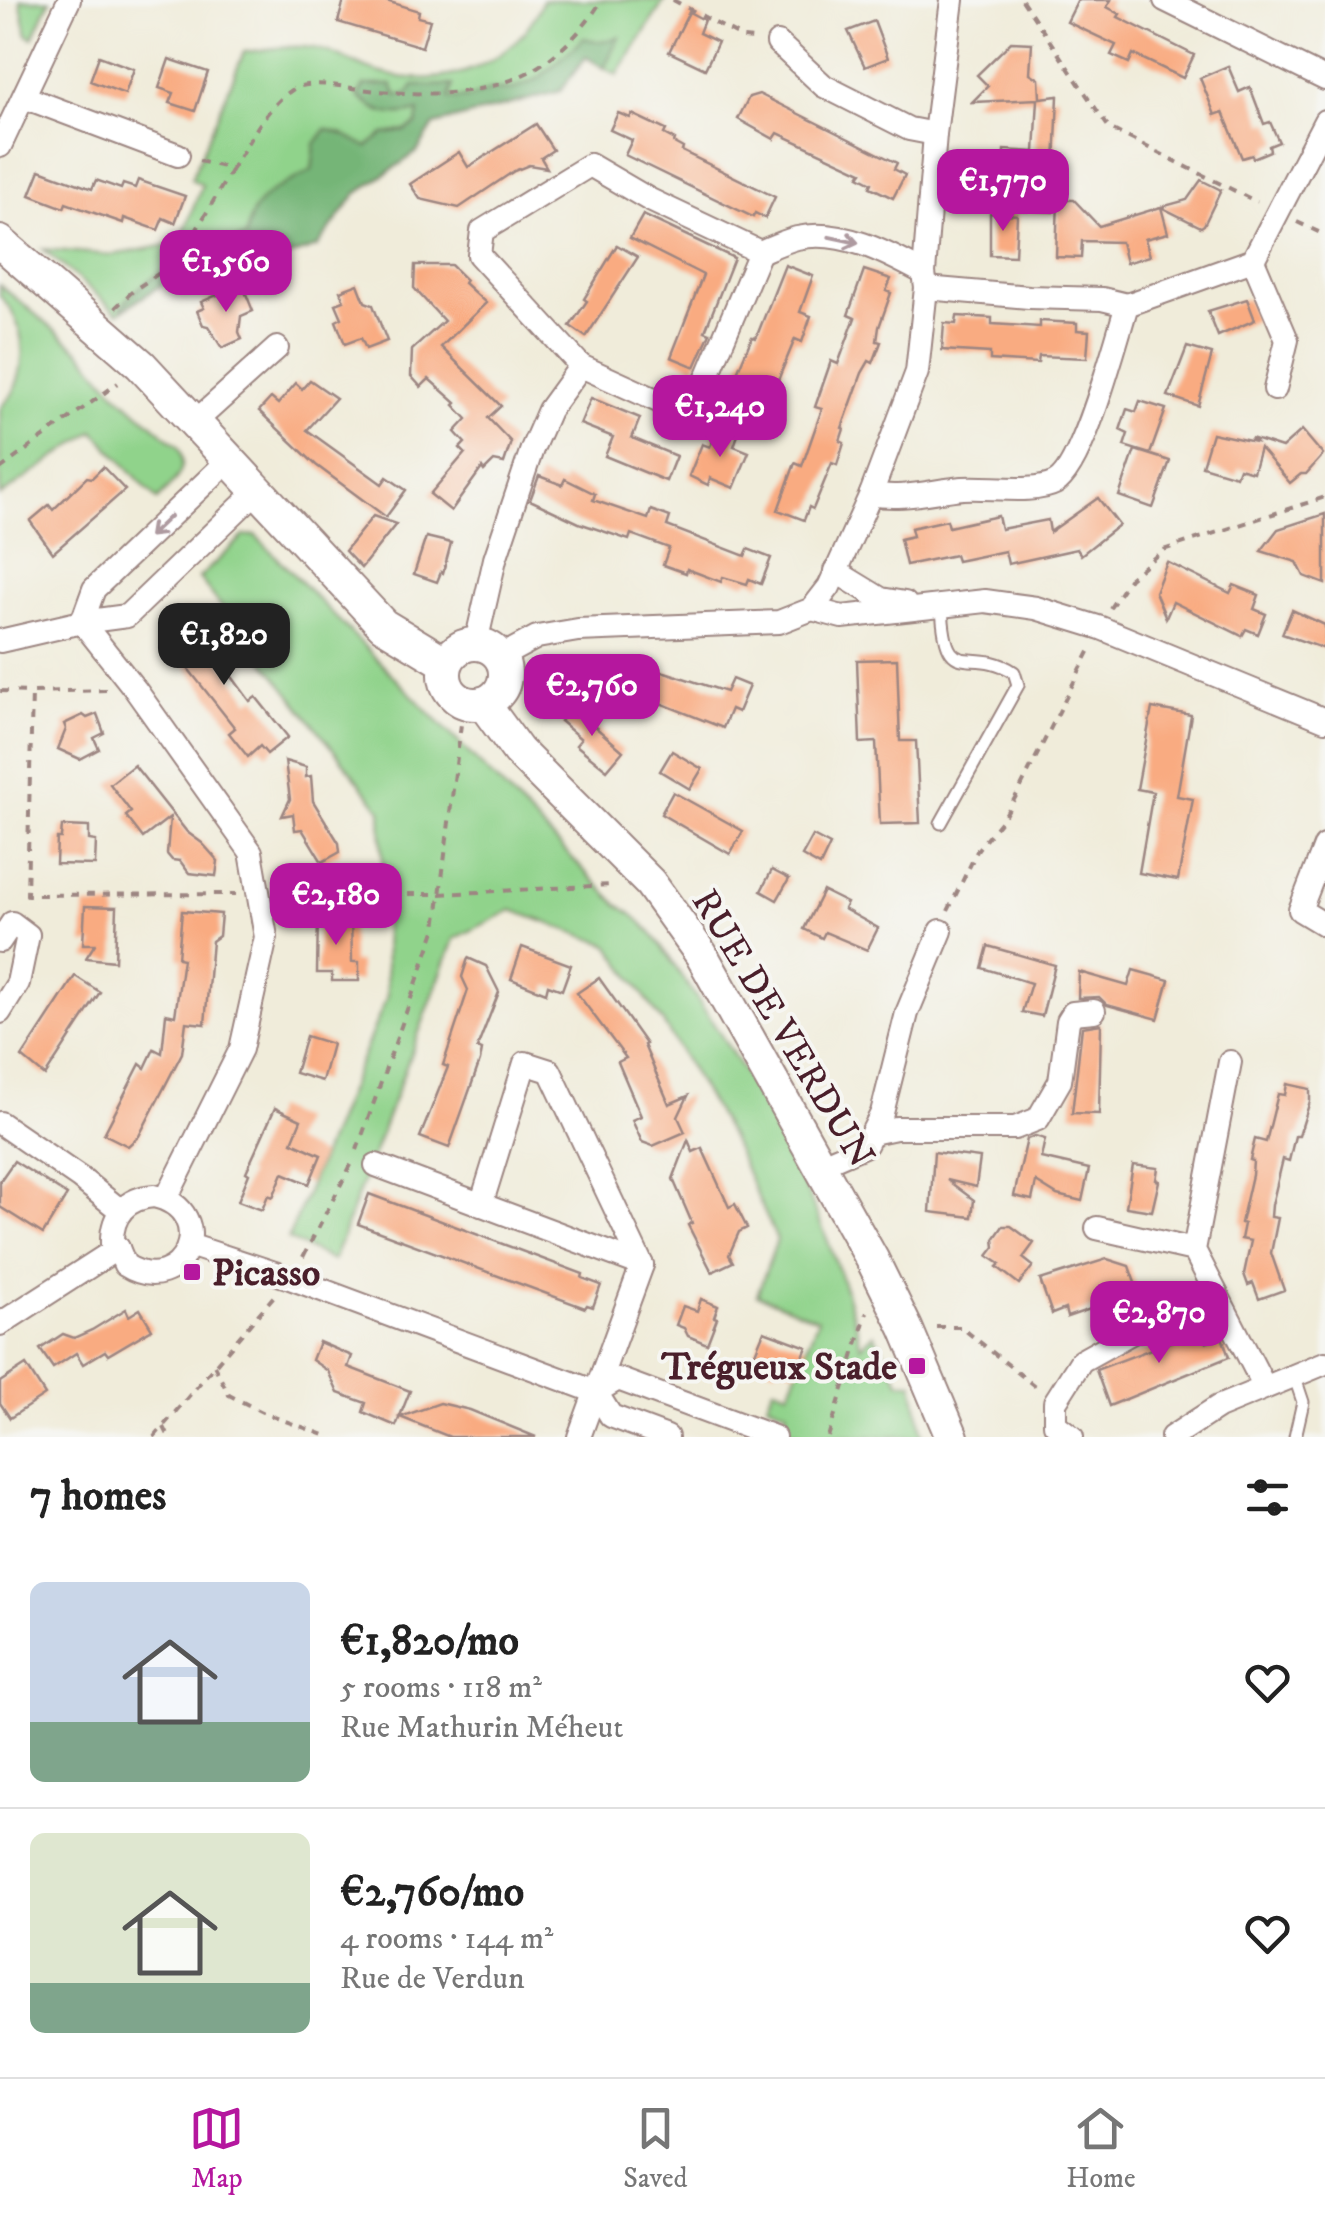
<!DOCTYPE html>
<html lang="en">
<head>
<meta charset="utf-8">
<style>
  :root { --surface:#fff; --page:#f6f6f6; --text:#222; --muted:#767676; --line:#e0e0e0; --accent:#b5179e }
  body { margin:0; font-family:"IM FELL DW Pica",serif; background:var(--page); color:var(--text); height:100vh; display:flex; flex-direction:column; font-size:38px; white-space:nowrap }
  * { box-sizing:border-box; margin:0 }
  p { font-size:32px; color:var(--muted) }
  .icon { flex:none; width:55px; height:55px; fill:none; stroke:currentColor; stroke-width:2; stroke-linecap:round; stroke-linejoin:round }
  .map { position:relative; height:1437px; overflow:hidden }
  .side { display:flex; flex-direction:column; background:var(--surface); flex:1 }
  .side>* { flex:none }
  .price { position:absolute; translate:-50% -85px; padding:0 22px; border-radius:20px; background:var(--accent); color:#fff; font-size:32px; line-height:65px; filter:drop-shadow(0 2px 5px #0008) }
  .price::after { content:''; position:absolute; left:50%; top:60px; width:30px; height:22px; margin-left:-15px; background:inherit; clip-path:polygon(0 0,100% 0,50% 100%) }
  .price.active { background:#222; color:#fff }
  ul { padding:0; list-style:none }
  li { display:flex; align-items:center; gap:30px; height:250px; padding:0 30px }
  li+li { border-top:2px solid var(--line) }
  li span { display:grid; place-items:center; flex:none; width:280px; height:200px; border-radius:15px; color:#555 }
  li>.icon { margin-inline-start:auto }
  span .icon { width:120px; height:120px; fill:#fffc; stroke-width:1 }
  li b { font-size:42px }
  h2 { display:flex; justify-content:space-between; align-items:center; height:120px; padding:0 30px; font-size:42px }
  .dock { display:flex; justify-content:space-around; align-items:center; height:140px; border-top:2px solid var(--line); background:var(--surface); font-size:28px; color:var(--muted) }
  .dock a { display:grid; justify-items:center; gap:5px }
  .dock .active { color:var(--accent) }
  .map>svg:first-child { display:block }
  .green { fill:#90d38b; stroke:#6d795b; stroke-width:2.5 }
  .forest { fill:#74b577; stroke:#5f6a51; stroke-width:2.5 }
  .building { fill:#f9ab81 }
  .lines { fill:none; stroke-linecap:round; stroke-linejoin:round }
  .lane-casing { stroke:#9d8682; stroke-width:15 }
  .street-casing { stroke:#9d8682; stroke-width:26 }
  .secondary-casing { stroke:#9d8682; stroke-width:36 }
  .path { stroke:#9d8682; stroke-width:4; stroke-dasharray:8 8; stroke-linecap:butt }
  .lane { stroke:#fff; stroke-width:11 }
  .street { stroke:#fff; stroke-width:22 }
  .secondary { stroke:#fff; stroke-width:32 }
  .oneway { stroke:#ae9aa0 }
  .poi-dot { fill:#b5179e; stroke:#f6f6f2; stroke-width:4 }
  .labels { text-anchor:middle; stroke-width:8; stroke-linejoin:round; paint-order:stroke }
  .street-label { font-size:38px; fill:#4a1f2b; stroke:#f6f6f2 }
  .poi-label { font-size:38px; font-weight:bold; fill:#4a1f2b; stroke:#f6f6f2; text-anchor:start }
</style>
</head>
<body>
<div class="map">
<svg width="1325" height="1437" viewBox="0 0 1325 1437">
  <rect width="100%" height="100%" fill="#f6f6f2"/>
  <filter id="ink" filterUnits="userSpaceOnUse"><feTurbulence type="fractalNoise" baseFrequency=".01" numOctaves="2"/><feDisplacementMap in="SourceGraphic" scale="20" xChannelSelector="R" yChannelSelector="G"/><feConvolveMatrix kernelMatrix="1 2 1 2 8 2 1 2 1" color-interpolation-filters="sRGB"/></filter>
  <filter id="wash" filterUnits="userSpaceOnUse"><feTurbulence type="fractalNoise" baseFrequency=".0048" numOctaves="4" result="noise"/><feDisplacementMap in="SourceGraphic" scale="40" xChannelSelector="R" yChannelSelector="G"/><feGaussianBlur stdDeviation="2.25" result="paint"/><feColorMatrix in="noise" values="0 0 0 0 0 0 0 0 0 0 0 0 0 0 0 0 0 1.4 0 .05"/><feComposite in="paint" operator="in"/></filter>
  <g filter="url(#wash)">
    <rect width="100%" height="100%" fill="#f0ecda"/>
    <g class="green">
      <path d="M20 0H50L33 38 27 35Z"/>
      <path d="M543 0H665L617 75 586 57 560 91 434 125 417 152 356 194 317 247 274 261 221 258 192 276 179 274 118 313 43 249 112 255 180 243 202 185 191 179 244 52C265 50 292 44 313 48 335 51 356 66 378 72 444 92 515 66 543 0Z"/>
      <path d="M0 285 81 352 118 395 178 446C191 469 173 483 157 500L94 431 0 496C0 479 0 423 0 410 2 403 11 398 14 391 28 358 25 323 0 296Z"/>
      <path d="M255 535 617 904C651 924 664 951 686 983 762 1092 830 1216 861 1346L874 1334 900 1382 913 1383 923 1437H805L781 1428 787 1411 767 1403 774 1387 789 1392 818 1319 757 1295 777 1240 730 1136 664 1024 609 945 512 910 454 939 333 1261 288 1239 387 996 384 904H300V887L383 886 381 810 199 578 244 536Z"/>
    </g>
    <path class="forest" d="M619 37 604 68 586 57 560 91 434 125 417 152 356 194 317 247 274 261 221 258 192 276 179 274 123 309 121 307C150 270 202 249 246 237 251 194 278 189 312 170L315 144 326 129 343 134 367 147 384 134 405 131 417 124 419 111C394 118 377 114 358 96L364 85H392L397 96 409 93 414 86 453 85 449 99 470 98 490 90H511L538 79 584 38 601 42Z"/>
    <g id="blocks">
      <g class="building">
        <path d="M344 0H383L419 11 418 17 430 20 422 47 338 22Z"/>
        <path d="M1078 0H1111L1107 7 1120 14 1118 17 1194 55 1183 78 1133 54 1129 63 1111 55 1116 45 1067 22Z"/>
        <path d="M689 12 704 20 699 33 718 42 705 69 669 52Z"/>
        <path d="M874 21 888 58 865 67 848 31Z"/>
        <path d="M1011 42 1032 43 1030 73 1039 79 1040 98 1058 96 1053 212 1000 209 1004 150 1035 152 1038 99 972 102 988 86 977 75Z"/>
        <path d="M99 56 134 69 125 94 90 81Z"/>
        <path d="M169 59 208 72 195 111 170 103 174 93 159 88Z"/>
        <path d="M1228 66 1239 92 1250 87 1264 124 1270 122 1279 142 1269 146 1270 151 1253 158 1252 155 1242 158 1223 112 1215 115 1200 78Z"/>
        <path d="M759 94 897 163 894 169 905 175 893 198 870 187 872 183 859 176 862 172 778 133 774 139 738 119 749 97Z"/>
        <path d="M618 113 630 118 632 114 666 130 664 134 675 140 674 143 683 148 682 151 775 197 765 218 755 213 753 217 625 155 632 140 610 130Z"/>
        <path d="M536 124 553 150 541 158 547 168 529 165 514 171 459 208 420 199 410 184 459 152 468 167Z"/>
        <path d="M40 170 92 189 96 180 121 189 123 184 135 188 138 180 185 196 175 223 163 218 158 230 124 218 123 223 66 203 64 208 30 195Z"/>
        <path d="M1201 180 1221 190 1204 225 1201 227 1161 207 1187 200Z"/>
        <path d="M1058 200H1074L1099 226 1161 207 1168 233 1145 239 1150 256 1126 263 1121 242 1082 241 1081 258 1056 257Z"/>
        <path d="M990 213 1017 215 1015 256 990 255Z"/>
        <path d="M643 215 734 258 705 331 710 333 695 367 671 357 703 275 630 238Z"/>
        <path d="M617 245 638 257 586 337 570 326 587 301 584 299Z"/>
        <path d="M415 265H451L466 280 464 283 486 303 441 347 501 406 488 418 511 442 504 463 494 461 484 471 482 468 451 511 430 494 465 453 460 448 465 443 455 432 467 419 454 405 456 403 429 379 421 387 411 376 412 350 444 321 414 288Z"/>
        <path d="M785 265 813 276 800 312 811 316 802 342 795 339 778 380 769 376 761 396 744 389 748 380 736 375 752 337 756 338Z"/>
        <path d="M864 270 891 279 886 291 891 293 879 327 877 341 881 342 873 363 869 361 862 373 842 428 844 429 840 441 844 443 837 465 832 463 813 509 809 507 804 520 778 510 795 463 802 466 822 409 815 407 831 361 838 364 855 318 848 315Z"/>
        <path d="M242 284 253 311 241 316 239 332 242 339 222 348 208 326 203 325 197 311 204 308 201 302Z"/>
        <path d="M358 284 365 302 373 305 387 341 366 349 361 338 345 344 336 321 342 318 336 304 344 301 340 291Z"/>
        <path d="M1247 299 1255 320 1218 336 1208 311Z"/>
        <path d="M957 316 992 318V324L1040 327V321L1077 323V330L1089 331 1087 358 1039 356 1038 363 990 360V353L942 350 944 323 956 324Z"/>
        <path d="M1187 347 1212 354 1198 406 1168 396Z"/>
        <path d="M310 380 336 398 307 430 382 484 387 477 406 490 386 517 316 465 259 411 271 398 278 404 296 383 302 389Z"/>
        <path d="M591 398 640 418 632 438 676 456 666 481 605 456 613 437 580 424Z"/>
        <path d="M1140 401 1166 409 1150 454 1124 446 1128 434 1120 430 1127 409 1136 412Z"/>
        <path d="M718 427 738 435 734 446 749 452 734 488 710 478 708 485 689 476 702 444 710 447Z"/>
        <path d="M1302 430 1323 455 1306 474H1301L1290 483 1260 448 1253 472 1239 468 1236 476 1202 466 1212 433 1255 442 1251 438 1282 448Z"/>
        <path d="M1135 450 1170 461 1153 508 1119 496Z"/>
        <path d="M103 467 125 490 53 553 30 521 49 505 53 510 87 477 92 478Z"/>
        <path d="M539 476 562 485 565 479 595 494 593 500 648 519 651 510 670 517 667 526 745 556 748 549 771 558 761 584 749 579 747 584 723 577 721 582 687 569 686 573 663 565 669 548 631 534 629 540 579 523 530 500Z"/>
        <path d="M1098 498 1119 525 1081 555 1077 549 1008 564 1005 551 957 561 955 555 906 565 900 539 913 536 911 528 947 520 949 527 998 516 1001 529 1048 520 1050 532Z"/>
        <path d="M1325 514V584L1304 576 1297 562 1261 551 1278 529Z"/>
        <path d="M373 516 396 524 361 568 345 551Z"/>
        <path d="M426 537 451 543 443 573 441 572 437 582 414 574Z"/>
        <path d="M1167 562 1230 593 1234 585 1259 595 1254 609 1266 614 1258 634 1246 629 1242 636 1173 602 1166 618 1155 592Z"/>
        <path d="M187 610 222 656 219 659 250 701 256 697 288 737 267 754 260 746 248 757 229 733 235 728 171 647 175 644 163 628Z"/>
        <path d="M1292 610 1325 625V649L1282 634Z"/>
        <path d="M897 659 900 741H916L920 823 880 824 876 742 860 743 857 660Z"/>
        <path d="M665 672 726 692 732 679 749 686 738 712 731 709 723 728 597 678Z"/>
        <path d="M572 707 623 751 607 770 576 745 581 739 560 721Z"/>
        <path d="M1152 708 1191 715 1177 796 1193 799 1178 880 1139 873 1153 792 1137 789Z"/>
        <path d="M97 714 104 733 94 738 99 749 80 759 58 749 66 729 64 724 83 715 87 718Z"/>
        <path d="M672 751 702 769 690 789 660 771Z"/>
        <path d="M285 761 306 767V777L311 776 313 801 339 843 340 852 322 862 302 829 295 830 293 814 282 816 290 799Z"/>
        <path d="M134 765 187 832 202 843 218 861 216 876 189 873 180 861 172 860 167 854 170 817 143 838 126 816 131 812 110 784Z"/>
        <path d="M673 792 743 831 730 854 661 814Z"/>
        <path d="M62 826 89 827V840L96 841 95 865 56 864 57 838H61Z"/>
        <path d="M813 836 830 845 820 866 802 856Z"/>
        <path d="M772 870 789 879 777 900 761 891Z"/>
        <path d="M823 891 847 903 844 909 878 928 867 950 825 932 822 938 804 929Z"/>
        <path d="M85 906 117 907 115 961 86 958 95 944H83Z"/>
        <path d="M182 911 221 914 219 936 212 941 205 1024 186 1022 182 1053 139 1136 128 1146 104 1134 140 1064 145 1068 154 1049 162 1053 166 1014 175 1016 183 959 178 958Z"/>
        <path d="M318 914H351L352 962H359V981H332V973H317Z"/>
        <path d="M988 946 1055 965 1042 1016 1022 1012 1031 983 982 968Z"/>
        <path d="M522 947 571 965 562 990 548 985 546 993 511 979Z"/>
        <path d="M468 958 486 966 499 992 477 1048 482 1050 480 1061 449 1148 420 1137 448 1067 443 1065 468 990 462 977Z"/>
        <path d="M1133 970 1169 980 1158 1019 1107 1005 1099 997 1078 998 1079 972 1128 986Z"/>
        <path d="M75 976 100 992 45 1076 22 1057Z"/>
        <path d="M599 978 646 1044 644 1045 669 1104 688 1096 678 1117 685 1132 653 1146 642 1142 632 1120 641 1116 618 1062 626 1058 577 993Z"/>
        <path d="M1101 1024 1099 1114 1072 1113 1082 1027Z"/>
        <path d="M306 1036 332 1044 322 1081 295 1073Z"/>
        <path d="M1287 1084 1310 1089V1101L1299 1136H1295L1289 1161 1283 1159 1272 1205 1271 1217 1278 1218 1271 1253 1284 1290 1259 1299 1253 1283 1248 1285 1244 1274 1251 1241 1241 1239 1244 1224 1241 1223 1252 1175 1253 1161 1250 1160 1255 1139 1266 1142 1278 1094 1285 1095Z"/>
        <path d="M275 1108 301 1120 292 1142 321 1155 309 1184 283 1173 273 1197 268 1195 262 1210 238 1201 249 1174 246 1172Z"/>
        <path d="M1035 1136 1045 1139 1041 1158 1089 1169 1082 1201 1057 1195 1036 1182 1032 1200 1014 1196 1027 1139Z"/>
        <path d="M688 1140 693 1152 702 1148 729 1207 735 1204 747 1228 739 1232 729 1255 733 1262 712 1272 688 1225 692 1223 673 1179Z"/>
        <path d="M934 1152 980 1158 976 1187 947 1180 974 1200 972 1217 930 1212Z"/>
        <path d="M14 1161 67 1195 43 1234 0 1207V1181Z"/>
        <path d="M1133 1165 1158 1168 1156 1180 1159 1181 1152 1211 1126 1207Z"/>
        <path d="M369 1194 583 1274 582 1278 601 1285 593 1307 587 1305 585 1308 358 1224Z"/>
        <path d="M1003 1226H1011L1034 1243 1023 1258 1033 1266 1019 1284 997 1267 1000 1264 988 1256 995 1247 994 1239Z"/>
        <path d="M1107 1259 1129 1266 1140 1297 1098 1313 1096 1307 1067 1317 1065 1309 1052 1314 1040 1280Z"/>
        <path d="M701 1299 718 1306 714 1317 717 1318 707 1344 688 1336 684 1328 676 1325 683 1306 697 1311Z"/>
        <path d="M126 1309 129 1316 140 1309 152 1329 108 1355 105 1351 83 1364 76 1353 53 1368 40 1349 63 1334 74 1338 92 1330Z"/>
        <path d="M1201 1330 1206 1343 1222 1337 1229 1357 1109 1406 1096 1370Z"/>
        <path d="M764 1331 807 1347 797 1371 777 1366 776 1370 752 1360Z"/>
        <path d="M319 1342 352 1356 348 1367 410 1391 396 1426 363 1412 366 1403 338 1393 328 1371 312 1360Z"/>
        <path d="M26 1365 45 1395 10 1418 0 1403V1382Z"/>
        <path d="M440 1403 470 1410 536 1437H450L400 1417Z"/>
      </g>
    </g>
  </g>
  <g filter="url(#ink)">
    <use href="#blocks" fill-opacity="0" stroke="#9d8682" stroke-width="2.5"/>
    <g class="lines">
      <defs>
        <g id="lane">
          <path d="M941 823 1018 685 1014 672C969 643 945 689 942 605"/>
          <path d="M1294 1375 1303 1402 1295 1437"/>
        </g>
        <g id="street">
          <path d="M1165 0 1325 79"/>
          <path d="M778 43 824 86 909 129 935 134"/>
          <path d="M24 97 178 155"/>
          <path d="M0 146 69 0"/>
          <path d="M590 165 650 200 760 252 698 399 690 409 678 410 581 366 479 255 482 231Z"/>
          <path d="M760 252C772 247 785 241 797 238 841 228 887 253 924 273"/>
          <path d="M1253 260 1287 340 1275 389"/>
          <path d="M926 288 1029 297 1102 299 1127 305"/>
          <path d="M195 422 277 348"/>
          <path d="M230 459 94 589 82 622 127 616 257 491"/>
          <path d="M871 494C903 500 930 491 963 488 988 486 1034 494 1055 483 1083 468 1116 340 1127 305L1253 260 1325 121"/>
          <path d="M835 571 881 599 905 603"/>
          <path d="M812 609 829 587 871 494 917 372 926 288 924 273 935 134 952 0"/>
          <path d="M0 641 82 622 135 689 251 852 266 937 241 1049 166 1199"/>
          <path d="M476 643 495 559 532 449 549 410 581 366"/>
          <path d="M500 657 537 637 578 630 779 622 812 609 842 617 985 601 1036 608 1101 628 1325 720"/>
          <path d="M1325 846 1300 910 1325 925"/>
          <path d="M0 941 12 923 28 935 18 983 0 1012"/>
          <path d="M1230 1062 1194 1250 1264 1386"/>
          <path d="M0 1123 80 1178 121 1211"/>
          <path d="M872 1133 896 1128H1015L1038 1119 1060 1081 1068 1021 1073 1013 1094 1011"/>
          <path d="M376 1165 642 1265 579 1437"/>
          <path d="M820 1165 866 1145 882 1113 907 1013 941 931"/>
          <path d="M154 1196C221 1211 184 1302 125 1265L118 1248 112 1244C111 1216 126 1198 154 1196Z"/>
          <path d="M481 1205 525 1063 550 1071 642 1265"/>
          <path d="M1097 1228 1194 1250"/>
          <path d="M189 1245 290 1278 596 1392 611 1416 667 1437"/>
          <path d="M0 1324 118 1248"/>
          <path d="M596 1392 618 1379 774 1437"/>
          <path d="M1072 1437 1055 1424V1402L1081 1361 1135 1331 1219 1300"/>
          <path d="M1172 1437 1218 1407 1325 1363"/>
        </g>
        <g id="secondary">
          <path d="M0 242 141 365 383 625 446 663"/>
          <circle cx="475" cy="674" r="30"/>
          <path d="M483 703 518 751 650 883 701 954 872 1259 906 1328 952 1437"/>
        </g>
      </defs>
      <use href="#lane" class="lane-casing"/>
      <use href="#street" class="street-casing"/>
      <use href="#secondary" class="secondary-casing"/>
      <g class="path">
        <path d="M673 0 743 38 754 39"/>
        <path d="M1022 0 1109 128 1257 202"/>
        <path d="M199 161 232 169C249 142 265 108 292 90 308 79 342 87 360 89 464 101 542 95 602 0"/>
        <path d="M1297 222 1325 235"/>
        <path d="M115 308 134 290 179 260 232 169"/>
        <path d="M0 469 118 383"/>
        <path d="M1110 608 1130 578 1163 550 1325 497"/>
        <path d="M434 688 444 706 454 710"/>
        <path d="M106 690 32 692 27 895 236 894"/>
        <path d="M0 691 32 692"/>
        <path d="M280 894H440L611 885"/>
        <path d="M948 911 978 849 1004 817 1020 789 1091 648"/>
        <path d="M357 1150 436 928 461 724"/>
        <path d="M303 1257 352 1163"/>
        <path d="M936 1327H961L1036 1387"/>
        <path d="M214 1365 229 1395 266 1414 330 1437"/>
        <path d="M164 1427 169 1437"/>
        <path d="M154 1437 274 1296"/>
        <path d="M828 1437 867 1312"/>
      </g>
      <use href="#lane" class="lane"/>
      <use href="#street" class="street"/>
      <use href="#secondary" class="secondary"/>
    </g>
    <defs><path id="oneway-shaft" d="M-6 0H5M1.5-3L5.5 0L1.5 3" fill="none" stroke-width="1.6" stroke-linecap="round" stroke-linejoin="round" transform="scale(2.5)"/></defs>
    <g class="oneway">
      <use href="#oneway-shaft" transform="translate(844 240) rotate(12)"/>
      <use href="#oneway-shaft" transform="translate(160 526) rotate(136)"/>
    </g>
  </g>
  <g class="poi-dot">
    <rect x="182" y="1262" width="20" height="20" rx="5"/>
    <rect x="907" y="1356" width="20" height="20" rx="5"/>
  </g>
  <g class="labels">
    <g class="street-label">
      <text transform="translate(784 1028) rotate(59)" y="13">RUE DE VERDUN</text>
    </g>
    <g class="poi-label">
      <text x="212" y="1285">Picasso</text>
      <text x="897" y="1379" text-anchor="end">Trégueux Stade</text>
    </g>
  </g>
</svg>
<b class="price" style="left:1003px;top:234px">€1,770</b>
<b class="price" style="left:226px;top:315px">€1,560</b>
<b class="price" style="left:720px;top:460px">€1,240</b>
<b class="price active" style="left:224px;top:688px">€1,820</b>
<b class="price" style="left:592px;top:739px">€2,760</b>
<b class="price" style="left:336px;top:948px">€2,180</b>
<b class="price" style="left:1159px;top:1366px">€2,870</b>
</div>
<section class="side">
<h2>7 homes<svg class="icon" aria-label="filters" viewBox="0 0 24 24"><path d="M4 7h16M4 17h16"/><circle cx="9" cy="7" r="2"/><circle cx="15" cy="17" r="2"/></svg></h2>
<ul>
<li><span style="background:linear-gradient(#c9d6e8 70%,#7fa58c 0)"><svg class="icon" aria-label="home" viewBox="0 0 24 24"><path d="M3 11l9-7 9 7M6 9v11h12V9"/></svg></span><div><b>€1,820/mo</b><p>5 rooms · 118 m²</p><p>Rue Mathurin Méheut</p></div><svg class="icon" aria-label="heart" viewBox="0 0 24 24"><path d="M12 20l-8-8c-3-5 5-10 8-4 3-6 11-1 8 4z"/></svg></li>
<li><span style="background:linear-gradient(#dfe7d0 75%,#7fa58c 0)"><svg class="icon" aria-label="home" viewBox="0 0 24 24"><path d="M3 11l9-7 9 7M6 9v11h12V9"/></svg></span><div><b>€2,760/mo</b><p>4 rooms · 144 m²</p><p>Rue de Verdun</p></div><svg class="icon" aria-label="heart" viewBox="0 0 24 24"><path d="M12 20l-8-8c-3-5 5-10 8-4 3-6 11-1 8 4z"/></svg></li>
</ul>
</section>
<nav class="dock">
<a class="active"><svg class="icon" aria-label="map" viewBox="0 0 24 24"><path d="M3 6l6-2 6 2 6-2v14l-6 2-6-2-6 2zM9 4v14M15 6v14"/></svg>Map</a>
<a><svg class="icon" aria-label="saved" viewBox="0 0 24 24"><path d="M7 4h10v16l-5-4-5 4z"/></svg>Saved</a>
<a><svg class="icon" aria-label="home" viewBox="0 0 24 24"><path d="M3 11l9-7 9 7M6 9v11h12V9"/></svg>Home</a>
</nav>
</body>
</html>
